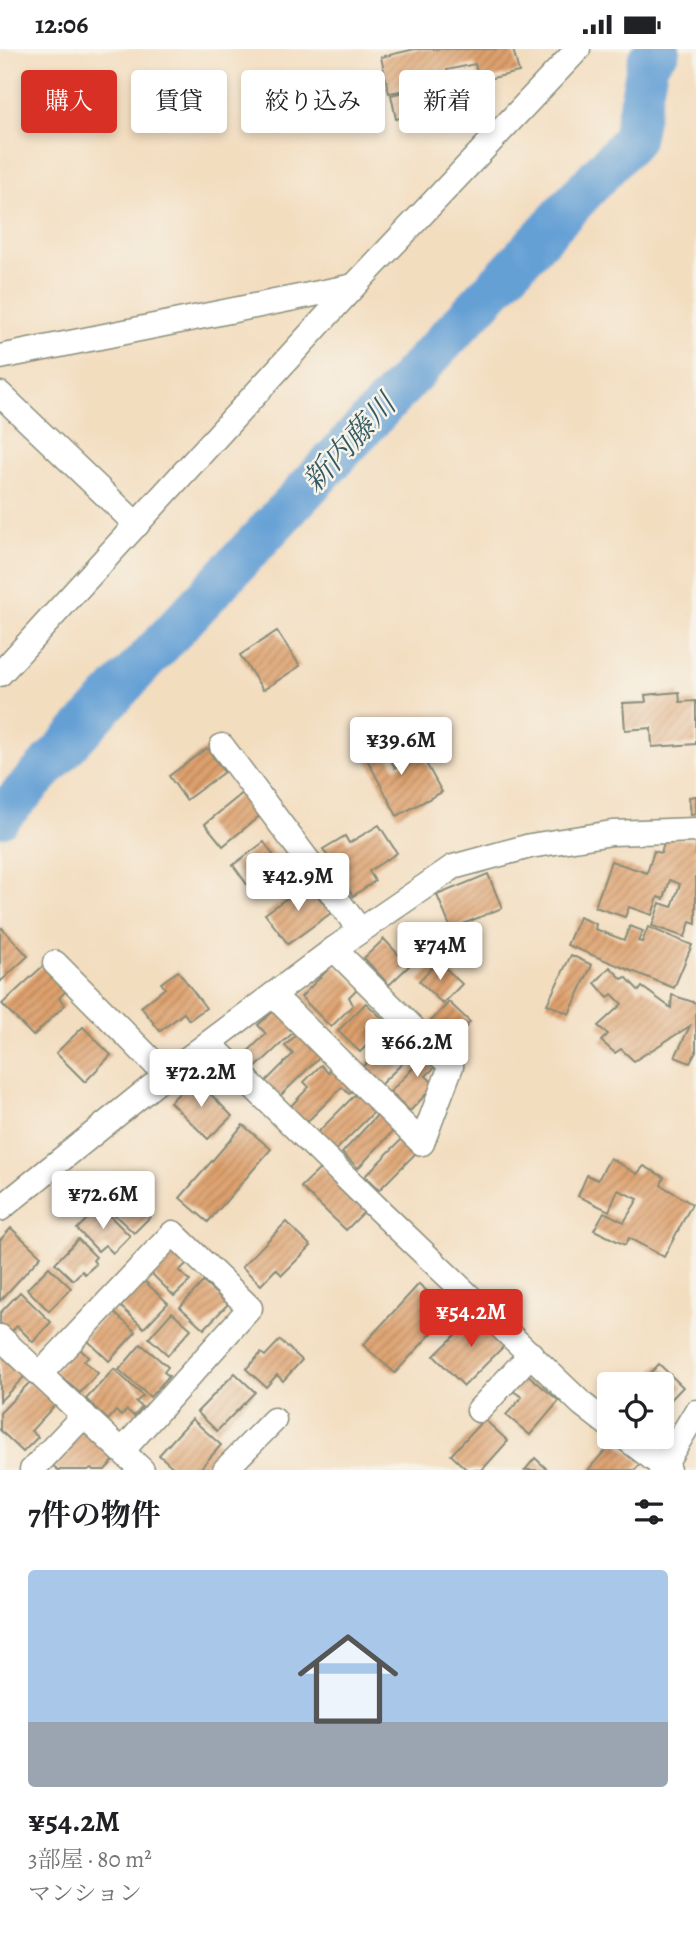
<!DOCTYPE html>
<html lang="ja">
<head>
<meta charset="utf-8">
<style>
  :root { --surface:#fff; --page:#f2f2f2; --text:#202124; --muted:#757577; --accent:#d93025 }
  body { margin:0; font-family:Alegreya,"Noto Serif JP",serif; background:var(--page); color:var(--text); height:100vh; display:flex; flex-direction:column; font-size:26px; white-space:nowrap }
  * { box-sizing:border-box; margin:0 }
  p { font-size:23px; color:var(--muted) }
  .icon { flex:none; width:38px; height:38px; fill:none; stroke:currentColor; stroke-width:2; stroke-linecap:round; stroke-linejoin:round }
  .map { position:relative; height:1421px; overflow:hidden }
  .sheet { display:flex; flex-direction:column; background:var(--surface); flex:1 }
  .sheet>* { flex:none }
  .top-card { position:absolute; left:21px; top:21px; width:654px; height:63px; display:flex; gap:14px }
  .tools { position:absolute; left:597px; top:1323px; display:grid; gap:14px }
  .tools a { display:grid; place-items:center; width:77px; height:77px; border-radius:7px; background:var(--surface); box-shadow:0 4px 10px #0003; font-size:35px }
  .price { position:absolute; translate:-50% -60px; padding:0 16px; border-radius:7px; background:#fff; color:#222; font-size:23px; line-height:46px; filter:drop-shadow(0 2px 4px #0008) }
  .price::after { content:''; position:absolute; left:50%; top:42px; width:21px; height:16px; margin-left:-10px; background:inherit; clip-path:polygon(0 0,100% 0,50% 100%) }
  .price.selected { background:var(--accent); color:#fff }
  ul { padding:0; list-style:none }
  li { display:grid; align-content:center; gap:14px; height:371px; padding:0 28px }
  li span { display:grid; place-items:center; height:217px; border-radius:7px; color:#555 }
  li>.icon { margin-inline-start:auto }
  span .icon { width:126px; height:126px; fill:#fffc; stroke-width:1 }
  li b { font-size:30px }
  h2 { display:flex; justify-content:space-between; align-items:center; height:84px; padding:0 28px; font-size:30px }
  .pill { padding:0 24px; border-radius:7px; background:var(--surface); box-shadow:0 4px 10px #0003; font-size:24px; line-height:63px }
  .pill.selected { background:var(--accent); color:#fff }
  .status { display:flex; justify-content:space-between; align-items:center; height:49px; padding:0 35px; background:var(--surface); direction:ltr }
  .status svg { height:19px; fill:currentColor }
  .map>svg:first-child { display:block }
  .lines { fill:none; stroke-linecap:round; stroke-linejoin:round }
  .river { stroke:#65a0d5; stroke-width:42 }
  .building { fill:url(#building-hatch) }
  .street-casing { stroke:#898d7a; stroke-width:27 }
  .street { stroke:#fff; stroke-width:24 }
  .labels { text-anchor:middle; stroke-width:5; stroke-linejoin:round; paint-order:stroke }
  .water-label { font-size:30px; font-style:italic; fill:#345b64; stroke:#f7f3e8 }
</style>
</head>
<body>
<div class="status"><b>12:06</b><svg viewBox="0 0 49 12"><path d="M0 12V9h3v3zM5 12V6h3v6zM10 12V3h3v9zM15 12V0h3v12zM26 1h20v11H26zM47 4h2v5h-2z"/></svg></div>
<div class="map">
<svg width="696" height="1421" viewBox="0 0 696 1421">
  <defs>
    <pattern id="building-hatch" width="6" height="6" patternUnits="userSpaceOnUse" patternTransform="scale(1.75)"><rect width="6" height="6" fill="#dea06d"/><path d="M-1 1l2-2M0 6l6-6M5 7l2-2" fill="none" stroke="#b3845a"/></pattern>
  </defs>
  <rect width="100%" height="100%" fill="#f7f3e8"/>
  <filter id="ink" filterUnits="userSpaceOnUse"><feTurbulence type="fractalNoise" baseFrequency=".0143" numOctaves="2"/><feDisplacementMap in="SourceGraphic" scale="14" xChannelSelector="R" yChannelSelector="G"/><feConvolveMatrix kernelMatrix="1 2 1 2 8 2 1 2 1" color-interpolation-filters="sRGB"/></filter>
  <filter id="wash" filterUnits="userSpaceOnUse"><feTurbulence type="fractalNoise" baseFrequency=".00686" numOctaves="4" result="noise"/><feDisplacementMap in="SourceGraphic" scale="28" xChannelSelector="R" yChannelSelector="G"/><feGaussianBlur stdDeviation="1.57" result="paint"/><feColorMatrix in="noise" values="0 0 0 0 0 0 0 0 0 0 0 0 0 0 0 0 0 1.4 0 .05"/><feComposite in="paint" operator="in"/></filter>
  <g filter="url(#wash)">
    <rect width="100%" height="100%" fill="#f3ddbf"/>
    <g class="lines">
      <path class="river" d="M0 768 633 90 648 12 659 0"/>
    </g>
    <g id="blocks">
      <g class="building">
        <path d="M415 0H513L519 23 479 32 475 15 447 21 455 56 449 58 450 63 430 67 429 63 396 70 391 46 421 39 418 25 402 29 405 41 389 44 381 8Z"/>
        <path d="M277 582 300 617 263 641 240 606Z"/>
        <path d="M679 643 680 653 696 652V695L652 698 651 679 625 681 623 654 646 653 645 646Z"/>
        <path d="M377 685 395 719 421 705 442 743 397 767 359 695Z"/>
        <path d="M207 699 224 723 186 751 169 727Z"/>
        <path d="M244 743 262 765 223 797 205 775Z"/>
        <path d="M696 747V765L691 766 689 748Z"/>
        <path d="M379 776 397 804 369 822 375 832 353 847 323 800 345 787 349 794Z"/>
        <path d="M666 788 696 792V875L690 873 685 888 652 877 660 854 672 858 680 835 670 831 664 850 658 848 652 866 629 858 625 868 595 858 611 812 647 824 654 802 661 804Z"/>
        <path d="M264 793 287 825 256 848 233 816Z"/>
        <path d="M488 825 502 859 451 880 437 846Z"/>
        <path d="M308 834 331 864 288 895 265 865Z"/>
        <path d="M579 868 596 875 595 880 624 891 630 877 643 882 638 892 642 893 648 878 692 896 674 939 567 896Z"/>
        <path d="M2 879 28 907 0 933V880Z"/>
        <path d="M384 890 409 917 389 936 364 909Z"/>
        <path d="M571 906 592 916 569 965 547 955Z"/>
        <path d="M438 912 462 935 443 955 419 932Z"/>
        <path d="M333 915 358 939 349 948 353 956 331 978 301 948Z"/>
        <path d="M43 917 66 942 59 949 65 956 33 987 2 955Z"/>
        <path d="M610 918 622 930 626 928 639 942 642 938 671 959 672 946 696 954V1003L690 1014 675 1008 690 977 634 1012 621 1000 615 1004 601 992 608 985 598 977 622 955 612 945 608 949 595 934Z"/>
        <path d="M178 922 206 959 189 971 184 964 160 982 141 958 165 939 161 934Z"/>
        <path d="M449 953 470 973 450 995 429 974Z"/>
        <path d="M366 954 388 975 360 1003 338 982Z"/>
        <path d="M278 958 298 979 253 1021 241 1009 266 985 258 976Z"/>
        <path d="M83 978 111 1006 85 1033 56 1004Z"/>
        <path d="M300 982 323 1005 277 1050 263 1035 293 1005 285 997Z"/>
        <path d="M392 989 410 1007 380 1036 362 1018Z"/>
        <path d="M424 996 441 1012 426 1027 435 1036 410 1062 390 1043 415 1017 409 1012Z"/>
        <path d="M321 1016 328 1024 335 1017 356 1039 349 1045 342 1038 305 1075 289 1059 309 1038 304 1033Z"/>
        <path d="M195 1029 232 1067 208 1090 170 1053Z"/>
        <path d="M361 1040 379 1058 334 1103 316 1085Z"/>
        <path d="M381 1062 398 1077 358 1119 342 1104Z"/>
        <path d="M243 1076 271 1100 208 1173 180 1149Z"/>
        <path d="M402 1090 416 1104 379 1141 365 1127Z"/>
        <path d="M610 1109 637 1125 644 1117 664 1128 661 1136 692 1155 664 1208 629 1189 625 1196 594 1181 604 1163 624 1173 638 1150 618 1141 609 1162 578 1147 587 1126 598 1131Z"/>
        <path d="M322 1118 366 1161 346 1181 301 1138Z"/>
        <path d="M123 1129 137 1142 130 1150 150 1168 134 1184 100 1152Z"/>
        <path d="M100 1157 130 1187 113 1204 105 1196 98 1202 77 1180Z"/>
        <path d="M286 1173 311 1197 282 1226 276 1220 261 1236 242 1218Z"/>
        <path d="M11 1179 41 1207 0 1252V1191Z"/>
        <path d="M78 1190 96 1208 93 1211 96 1215 85 1225 82 1222 73 1231 55 1214Z"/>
        <path d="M172 1196 189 1212 179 1222 190 1232 174 1247 148 1221Z"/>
        <path d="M49 1218 71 1239 49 1262 27 1240Z"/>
        <path d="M142 1230 168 1254 144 1279 118 1255Z"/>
        <path d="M203 1233 228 1255 204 1280 180 1258Z"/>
        <path d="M419 1235 451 1263 395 1324 363 1296Z"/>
        <path d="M20 1243 51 1273 33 1293 17 1277 10 1284 0 1274V1264Z"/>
        <path d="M111 1261 136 1283 109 1312 85 1289Z"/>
        <path d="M172 1263 191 1280 168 1306 149 1289Z"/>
        <path d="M479 1263 509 1292 464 1337 434 1307Z"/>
        <path d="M280 1291 302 1311 283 1332 277 1326 266 1338 246 1320 261 1304 265 1307Z"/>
        <path d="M141 1295 168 1318 164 1323 169 1327 150 1348 119 1321Z"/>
        <path d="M77 1298 89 1308 84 1312 98 1324 80 1344 55 1323Z"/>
        <path d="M3 1304 26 1326 0 1352V1307Z"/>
        <path d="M659 1315 683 1338 662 1360V1335H640Z"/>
        <path d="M114 1320 143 1347 136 1353 142 1358 134 1367 127 1361 121 1367 116 1362 108 1371 86 1350Z"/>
        <path d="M235 1324 255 1343 217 1382 197 1363Z"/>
        <path d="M527 1325 559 1352 530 1386 506 1366 522 1348 513 1342Z"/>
        <path d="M30 1333 55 1356 31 1382 38 1388 23 1403 0 1381V1364Z"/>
        <path d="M192 1370 221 1396 199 1421H176L159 1406Z"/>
        <path d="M484 1370 508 1392 482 1421H467L451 1406Z"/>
        <path d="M81 1381 115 1410 105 1421H93L91 1419 88 1421H58L51 1415Z"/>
        <path d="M614 1391 641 1414 635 1421H588Z"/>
        <path d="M535 1409 548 1421H525Z"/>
      </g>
    </g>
  </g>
  <g filter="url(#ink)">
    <use href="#blocks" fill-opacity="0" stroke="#898d7a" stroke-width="2"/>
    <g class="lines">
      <defs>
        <g id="street">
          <path d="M0 308 354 237"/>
          <path d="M0 345 137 476"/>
          <path d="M0 625 354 237 578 0"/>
          <path d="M222 697 360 881"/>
          <path d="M55 914 166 1026"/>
          <path d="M273 946 422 1094 451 1017 334 900"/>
          <path d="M209 994 383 1165 582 1355 609 1376"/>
          <path d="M0 1160 166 1026 334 900 453 818 530 797 612 784 696 781"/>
          <path d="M0 1288 142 1421"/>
          <path d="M40 1325 173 1184 250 1259 122 1402"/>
          <path d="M479 1361 531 1305"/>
          <path d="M624 1388 668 1421"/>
          <path d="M32 1421 84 1366"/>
          <path d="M225 1421 274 1371"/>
          <path d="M661 1421 696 1363"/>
        </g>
      </defs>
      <use href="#street" class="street-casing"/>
      <use href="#street" class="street"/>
    </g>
  </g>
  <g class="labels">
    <g class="water-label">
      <text transform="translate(349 394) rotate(-47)" y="10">新内藤川</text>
    </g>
  </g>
</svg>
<div class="tools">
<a><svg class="icon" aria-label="locate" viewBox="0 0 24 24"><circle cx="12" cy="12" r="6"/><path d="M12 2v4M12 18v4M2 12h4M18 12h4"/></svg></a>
</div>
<b class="price" style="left:401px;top:728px">¥39.6M</b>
<b class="price" style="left:298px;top:864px">¥42.9M</b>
<b class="price" style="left:440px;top:933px">¥74M</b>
<b class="price" style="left:417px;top:1030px">¥66.2M</b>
<b class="price" style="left:201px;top:1060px">¥72.2M</b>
<b class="price" style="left:103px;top:1182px">¥72.6M</b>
<b class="price selected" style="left:471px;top:1300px">¥54.2M</b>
<div class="top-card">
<a class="pill selected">購入</a>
<a class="pill">賃貸</a>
<a class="pill">絞り込み</a>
<a class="pill">新着</a>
</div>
</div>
<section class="sheet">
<h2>7件の物件<svg class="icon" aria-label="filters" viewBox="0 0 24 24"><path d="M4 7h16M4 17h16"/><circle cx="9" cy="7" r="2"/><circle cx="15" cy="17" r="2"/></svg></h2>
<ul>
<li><span style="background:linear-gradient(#a9c7e8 70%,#9aa5b1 0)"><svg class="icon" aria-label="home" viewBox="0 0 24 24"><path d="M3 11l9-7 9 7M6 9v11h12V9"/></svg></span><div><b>¥54.2M</b><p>3部屋 · 80 m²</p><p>マンション</p></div></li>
</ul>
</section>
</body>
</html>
